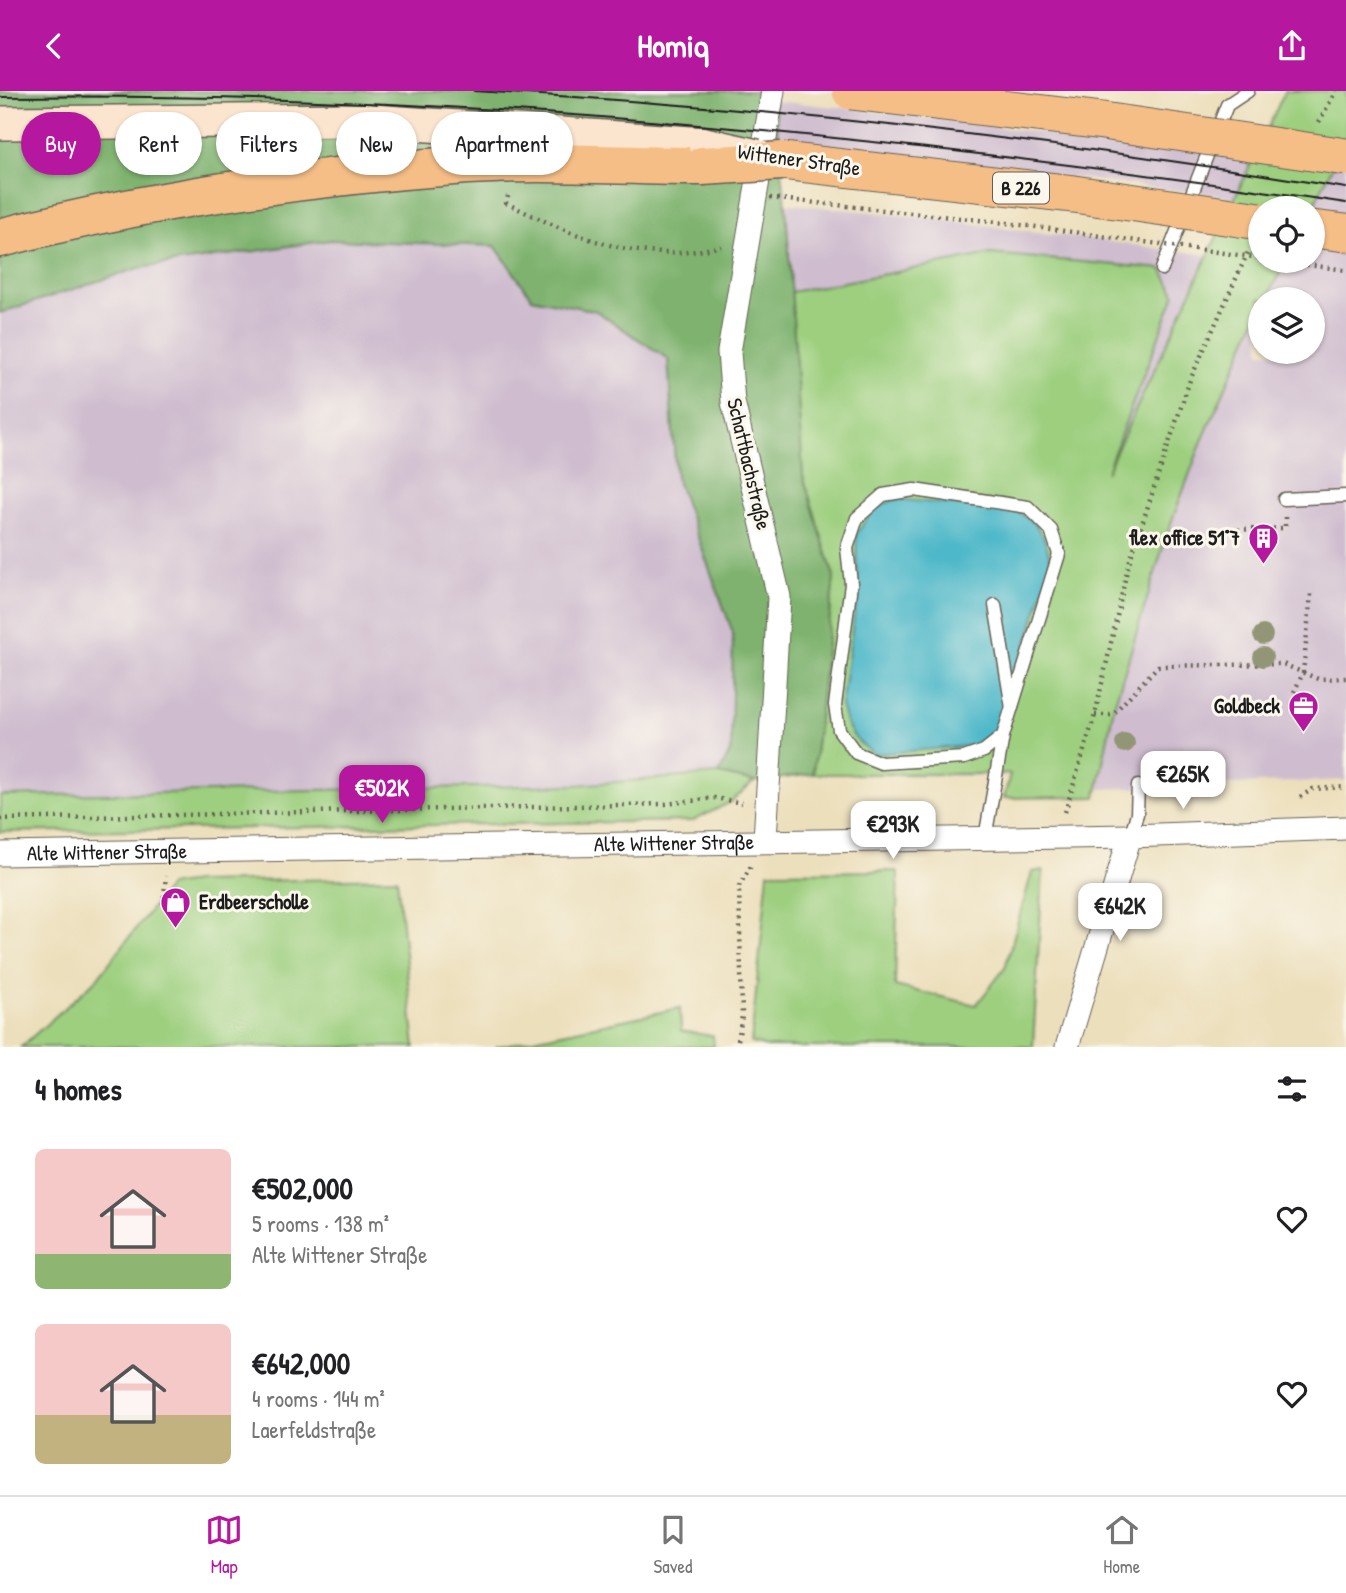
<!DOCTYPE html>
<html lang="en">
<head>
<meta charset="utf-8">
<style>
  :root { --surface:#fff; --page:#f6f6f6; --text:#202124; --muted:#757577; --line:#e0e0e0; --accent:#b5179e }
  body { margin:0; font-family:"Patrick Hand",sans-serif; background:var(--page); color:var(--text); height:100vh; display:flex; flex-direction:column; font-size:26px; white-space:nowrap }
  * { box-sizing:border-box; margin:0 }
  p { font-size:23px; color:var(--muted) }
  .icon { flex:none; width:38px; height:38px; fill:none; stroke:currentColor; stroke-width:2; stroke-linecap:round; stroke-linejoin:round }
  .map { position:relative; height:956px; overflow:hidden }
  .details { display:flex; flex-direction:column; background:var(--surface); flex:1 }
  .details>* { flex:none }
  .hud { position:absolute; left:21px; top:21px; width:700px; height:63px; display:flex; gap:14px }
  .buttons { position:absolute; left:1248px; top:105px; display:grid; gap:14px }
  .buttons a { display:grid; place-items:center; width:77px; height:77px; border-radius:50%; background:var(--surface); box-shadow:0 2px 5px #0004; font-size:35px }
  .price { position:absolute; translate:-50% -60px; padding:0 16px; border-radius:14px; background:#fff; color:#222; font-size:23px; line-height:46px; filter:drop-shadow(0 2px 4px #0008) }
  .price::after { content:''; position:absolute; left:50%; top:42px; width:21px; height:16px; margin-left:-10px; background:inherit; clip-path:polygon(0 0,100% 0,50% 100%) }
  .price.active { background:var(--accent); color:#fff }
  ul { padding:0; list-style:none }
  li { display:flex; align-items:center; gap:21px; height:175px; padding:0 35px }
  li span { display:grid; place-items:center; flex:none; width:196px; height:140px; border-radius:10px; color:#555 }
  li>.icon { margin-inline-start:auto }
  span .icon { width:84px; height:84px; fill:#fffc; stroke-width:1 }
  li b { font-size:30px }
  h2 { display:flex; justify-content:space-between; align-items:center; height:84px; padding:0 35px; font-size:30px }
  .pill { padding:0 24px; border-radius:32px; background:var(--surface); box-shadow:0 2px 5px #0004; font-size:24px; line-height:63px }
  .pill.active { background:var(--accent); color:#fff }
  header { display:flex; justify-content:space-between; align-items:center; height:91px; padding:0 35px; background:var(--accent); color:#fff; font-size:32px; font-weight:700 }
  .tab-bar { display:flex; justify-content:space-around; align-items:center; height:98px; border-top:2px solid var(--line); background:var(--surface); font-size:19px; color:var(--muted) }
  .tab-bar a { display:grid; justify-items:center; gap:4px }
  .tab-bar .active { color:var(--accent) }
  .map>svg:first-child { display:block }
  .industrial { fill:#cfbdcf; fill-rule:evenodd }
  .green { fill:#9dcf7f; stroke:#5c764e; stroke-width:2 }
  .forest { fill:#7eb26e; stroke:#4d6745; stroke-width:2 }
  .water { fill:#4db8c9; stroke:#346a72; stroke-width:2 }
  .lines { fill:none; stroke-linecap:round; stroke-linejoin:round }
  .service-casing { stroke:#656054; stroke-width:15 }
  .minor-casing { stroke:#656054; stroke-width:25 }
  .secondary-casing { stroke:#656054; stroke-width:36 }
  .primary-casing { stroke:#656054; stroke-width:39 }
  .motorway-casing { stroke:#656054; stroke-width:41 }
  .path { stroke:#656054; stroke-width:4.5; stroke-dasharray:2 5; stroke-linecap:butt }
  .service { stroke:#fff; stroke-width:12 }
  .minor { stroke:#fff; stroke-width:23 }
  .secondary { stroke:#fbe5cf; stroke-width:33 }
  .primary { stroke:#f6be87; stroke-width:37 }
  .motorway { stroke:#f6be87; stroke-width:38 }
  .tram { stroke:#1c1c1c; stroke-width:2 }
  .secondary-bridge-casing { stroke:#656054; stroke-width:36; stroke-linecap:butt }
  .primary-bridge-casing { stroke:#656054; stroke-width:39; stroke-linecap:butt }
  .motorway-bridge-casing { stroke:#656054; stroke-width:41; stroke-linecap:butt }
  .path-bridge { stroke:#656054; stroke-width:4.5; stroke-dasharray:2 5; stroke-linecap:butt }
  .secondary-bridge { stroke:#fbe5cf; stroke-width:33 }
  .primary-bridge { stroke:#f6be87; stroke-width:37 }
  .motorway-bridge { stroke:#f6be87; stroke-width:38 }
  .tree { fill:#929677 }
  .labels { text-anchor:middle; stroke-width:6; stroke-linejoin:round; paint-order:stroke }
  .shield { fill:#fbf7ec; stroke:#5f5e5a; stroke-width:2 }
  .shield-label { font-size:19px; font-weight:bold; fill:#1c1c1c }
  .street-label { font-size:21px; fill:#1c1c1c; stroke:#fbf7ec }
  .poi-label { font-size:21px; font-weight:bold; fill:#1c1c1c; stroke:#fbf7ec; text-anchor:end }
</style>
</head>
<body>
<header><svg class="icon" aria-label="back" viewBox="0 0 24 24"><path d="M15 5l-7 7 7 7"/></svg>Homiq<svg class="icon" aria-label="share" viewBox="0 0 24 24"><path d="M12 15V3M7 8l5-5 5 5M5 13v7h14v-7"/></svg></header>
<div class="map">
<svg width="1346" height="956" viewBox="0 0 1346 956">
  <rect width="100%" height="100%" fill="#fbf7ec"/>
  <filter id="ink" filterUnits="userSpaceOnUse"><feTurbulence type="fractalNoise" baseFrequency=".0143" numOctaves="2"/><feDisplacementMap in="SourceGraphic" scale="14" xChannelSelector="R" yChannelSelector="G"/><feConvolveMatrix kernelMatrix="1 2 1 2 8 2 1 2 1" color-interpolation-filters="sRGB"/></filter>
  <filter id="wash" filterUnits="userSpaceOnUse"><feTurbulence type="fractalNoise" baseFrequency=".00686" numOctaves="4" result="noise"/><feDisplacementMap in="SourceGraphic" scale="28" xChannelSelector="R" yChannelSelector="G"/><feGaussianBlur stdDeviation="1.57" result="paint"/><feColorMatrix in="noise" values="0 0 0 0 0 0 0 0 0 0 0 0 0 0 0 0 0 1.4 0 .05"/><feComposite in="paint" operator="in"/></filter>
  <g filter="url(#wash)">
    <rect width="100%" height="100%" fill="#ecdfbc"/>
    <path class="industrial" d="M0 0H669L847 17 1171 58 1346 48V689L1098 698 1100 686 792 683 762 534 750 696 745 701 0 715V208L114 174 339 143 783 112 938 128 1283 174 1286 170H1312V117L841 57 567 35ZM1260 208H1312V261H1260Z"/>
    <g class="green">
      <path d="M1285 0H1346V48L1312 117H1260V170H1286L1266 208H1260V219L1202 350 1167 443 1114 615 1096 706 1004 707 1010 683H813L834 486 803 385 791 201 991 163 1162 178 1175 203 1106 382Z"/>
      <path d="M719 683 754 691 731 711 693 730 0 741V705L576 694Z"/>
      <path d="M1043 779 1033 956H767L751 952 768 781 898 780 895 895 976 914 1005 877 1032 781Z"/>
      <path d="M397 787 415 956H21L96 889 169 795 195 791Z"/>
      <path d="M680 917 681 940 713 945 714 956H496Z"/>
    </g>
    <path class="forest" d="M0 0H773L786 114 803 385 834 486 813 683 754 691 719 683 731 659 733 542 676 387 668 268 596 220 532 207 495 155 331 149 139 177 0 222Z"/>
    <path class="water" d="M896 408 1016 420C1039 431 1048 450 1051 475L1002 630 997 640 979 654 876 663C854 652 846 637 841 614L858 499 856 443 874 418Z"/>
  </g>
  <g filter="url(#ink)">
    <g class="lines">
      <defs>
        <g id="service">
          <path d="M1162 178 1227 14 1248 0"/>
          <path d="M1284 408 1346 405"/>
          <path d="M995 514 1012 617"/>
          <path d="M1130 745 1137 723 1138 695"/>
          <path d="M985 747 1003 645 1059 463 1051 439 1028 416 914 399 883 404 857 427 847 457 851 493 835 614 839 639 856 662 881 672 964 667 984 660 1003 645"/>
        </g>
        <g id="minor">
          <path d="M765 749 779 506 733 311 729 261 773 0"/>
          <path id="s1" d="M0 763 1130 745 1346 737"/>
          <path d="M1067 956 1130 745"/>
        </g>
        <path id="secondary" d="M0 32 357 29 705 53"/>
        <path id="primary" d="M1312 138 1346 142"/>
        <path id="motorway" d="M0 147C154 107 309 85 467 74 545 69 624 75 702 75"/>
      </defs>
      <use href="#service" class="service-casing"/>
      <use href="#minor" class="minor-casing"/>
      <use href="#secondary" class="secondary-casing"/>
      <use href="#primary" class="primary-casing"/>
      <use href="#motorway" class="motorway-casing"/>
      <g class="path">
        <path d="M1319 31 1336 0"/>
        <path d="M508 105 506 112C577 146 641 176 721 155"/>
        <path d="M1279 170 1346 179"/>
        <path d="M1231 439 1285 437V426"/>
        <path d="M1294 601 1303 582 1311 503"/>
        <path d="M1095 624H1112L1158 575 1283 573 1318 588 1346 587"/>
        <path d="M1300 706 1313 698 1346 696"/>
        <path d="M1065 721 1095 624 1128 475 1190 289 1249 159"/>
        <path d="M0 728 665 713 715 707 742 712"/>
        <path d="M163 813 166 785"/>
        <path d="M737 956 742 925 739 795 751 775"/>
      </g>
      <use href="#service" class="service"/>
      <use href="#minor" class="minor"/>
      <use href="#secondary" class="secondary"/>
      <use href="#primary" class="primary"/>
      <use href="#motorway" class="motorway"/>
      <g class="tram">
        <path d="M474 0C765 15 1058 50 1346 97"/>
        <path d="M0 6C452 0 900 46 1346 112"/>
      </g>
      <defs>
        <path id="secondary-bridge" d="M705 53 757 65"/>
        <g id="primary-bridge">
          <path d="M851 0 1103 30 1346 66"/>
          <path d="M782 70 1074 103 1260 130"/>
        </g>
        <path id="motorway-bridge" d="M702 75 782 70"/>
      </defs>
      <use href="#secondary-bridge" class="secondary-bridge-casing"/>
      <use href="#primary-bridge" class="primary-bridge-casing"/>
      <use href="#motorway-bridge" class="motorway-bridge-casing"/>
      <path class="path-bridge" d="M770 107 1007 132 1260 167"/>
      <use href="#secondary-bridge" class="secondary-bridge"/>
      <use href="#primary-bridge" class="primary-bridge"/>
      <use href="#motorway-bridge" class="motorway-bridge"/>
    </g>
    <g class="tree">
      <circle cx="1263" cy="544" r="10"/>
      <circle cx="1263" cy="566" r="10"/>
      <circle cx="1125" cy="652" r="10"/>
    </g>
  </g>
  <defs>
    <symbol id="building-pin" viewBox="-11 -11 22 30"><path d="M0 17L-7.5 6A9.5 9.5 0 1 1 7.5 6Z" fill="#b5179e" stroke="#fbf7ec"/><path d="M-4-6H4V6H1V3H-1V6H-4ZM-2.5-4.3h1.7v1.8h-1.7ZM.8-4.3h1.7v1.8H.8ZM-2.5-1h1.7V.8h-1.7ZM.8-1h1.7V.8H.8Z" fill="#fff"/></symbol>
    <symbol id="office-pin" viewBox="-11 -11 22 30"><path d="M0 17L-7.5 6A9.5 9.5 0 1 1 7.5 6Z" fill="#b5179e" stroke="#fbf7ec"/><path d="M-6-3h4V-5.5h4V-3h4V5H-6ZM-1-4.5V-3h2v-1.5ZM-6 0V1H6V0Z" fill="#fff"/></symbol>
    <symbol id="shop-pin" viewBox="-11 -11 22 30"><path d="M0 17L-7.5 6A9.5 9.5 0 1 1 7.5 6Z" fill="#b5179e" stroke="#fbf7ec"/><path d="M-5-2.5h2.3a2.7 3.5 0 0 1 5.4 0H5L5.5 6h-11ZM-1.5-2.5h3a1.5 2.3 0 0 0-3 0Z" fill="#fff"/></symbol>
  </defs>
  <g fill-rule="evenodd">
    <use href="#building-pin" x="1246" y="430" width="35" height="47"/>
    <use href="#office-pin" x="1286" y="598" width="35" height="47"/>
    <use href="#shop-pin" x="158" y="794" width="35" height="47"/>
  </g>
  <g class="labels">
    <rect class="shield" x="993" y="81.5" width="56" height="31" rx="5"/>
    <g class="shield-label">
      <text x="1021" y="104">B 226</text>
    </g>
    <g class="street-label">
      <text transform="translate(799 69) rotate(8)" y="7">Wittener Straße</text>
      <text transform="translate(749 373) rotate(77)" y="7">Schattbachstraße</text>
      <text dy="7" stroke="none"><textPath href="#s1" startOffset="674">Alte Wittener Straße</textPath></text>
      <text dy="7" stroke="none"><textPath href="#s1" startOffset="107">Alte Wittener Straße</textPath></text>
    </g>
    <g class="poi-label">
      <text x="1240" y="454">flex office 51°7</text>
      <text x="1280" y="622">Goldbeck</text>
      <text x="199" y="818" text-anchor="start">Erdbeerscholle</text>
    </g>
  </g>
</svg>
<div class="buttons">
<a><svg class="icon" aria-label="locate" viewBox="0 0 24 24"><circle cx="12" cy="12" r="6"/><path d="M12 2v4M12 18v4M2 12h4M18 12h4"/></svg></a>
<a><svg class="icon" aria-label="layers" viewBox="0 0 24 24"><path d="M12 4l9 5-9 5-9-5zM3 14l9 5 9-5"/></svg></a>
</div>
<b class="price" style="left:1183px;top:720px">€265K</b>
<b class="price active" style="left:382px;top:734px">€502K</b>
<b class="price" style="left:893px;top:770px">€293K</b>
<b class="price" style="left:1120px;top:852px">€642K</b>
<div class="hud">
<a class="pill active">Buy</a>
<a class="pill">Rent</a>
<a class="pill">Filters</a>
<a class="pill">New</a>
<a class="pill">Apartment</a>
</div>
</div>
<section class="details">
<h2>4 homes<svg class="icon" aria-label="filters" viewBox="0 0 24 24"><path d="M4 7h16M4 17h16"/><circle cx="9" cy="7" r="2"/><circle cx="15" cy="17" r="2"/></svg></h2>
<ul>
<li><span style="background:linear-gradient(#f6c9c9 75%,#8fb573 0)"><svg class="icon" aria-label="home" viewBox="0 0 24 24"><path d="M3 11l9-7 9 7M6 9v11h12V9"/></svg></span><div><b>€502,000</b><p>5 rooms · 138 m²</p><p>Alte Wittener Straße</p></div><svg class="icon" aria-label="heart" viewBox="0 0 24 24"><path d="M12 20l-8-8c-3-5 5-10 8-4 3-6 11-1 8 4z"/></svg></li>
<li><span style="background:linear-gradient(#f6c9c9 65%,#c2b280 0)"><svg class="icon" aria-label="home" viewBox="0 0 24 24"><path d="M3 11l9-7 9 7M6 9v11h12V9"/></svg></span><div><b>€642,000</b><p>4 rooms · 144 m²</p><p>Laerfeldstraße</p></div><svg class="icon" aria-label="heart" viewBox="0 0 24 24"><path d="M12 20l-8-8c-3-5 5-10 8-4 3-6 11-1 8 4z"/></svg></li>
</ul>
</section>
<nav class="tab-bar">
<a class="active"><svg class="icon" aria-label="map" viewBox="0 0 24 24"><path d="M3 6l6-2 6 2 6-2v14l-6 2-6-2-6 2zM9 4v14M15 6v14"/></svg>Map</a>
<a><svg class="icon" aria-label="saved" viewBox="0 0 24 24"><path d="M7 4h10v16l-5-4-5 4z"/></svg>Saved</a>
<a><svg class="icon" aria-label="home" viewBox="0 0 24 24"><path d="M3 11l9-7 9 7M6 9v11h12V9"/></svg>Home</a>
</nav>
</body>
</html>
